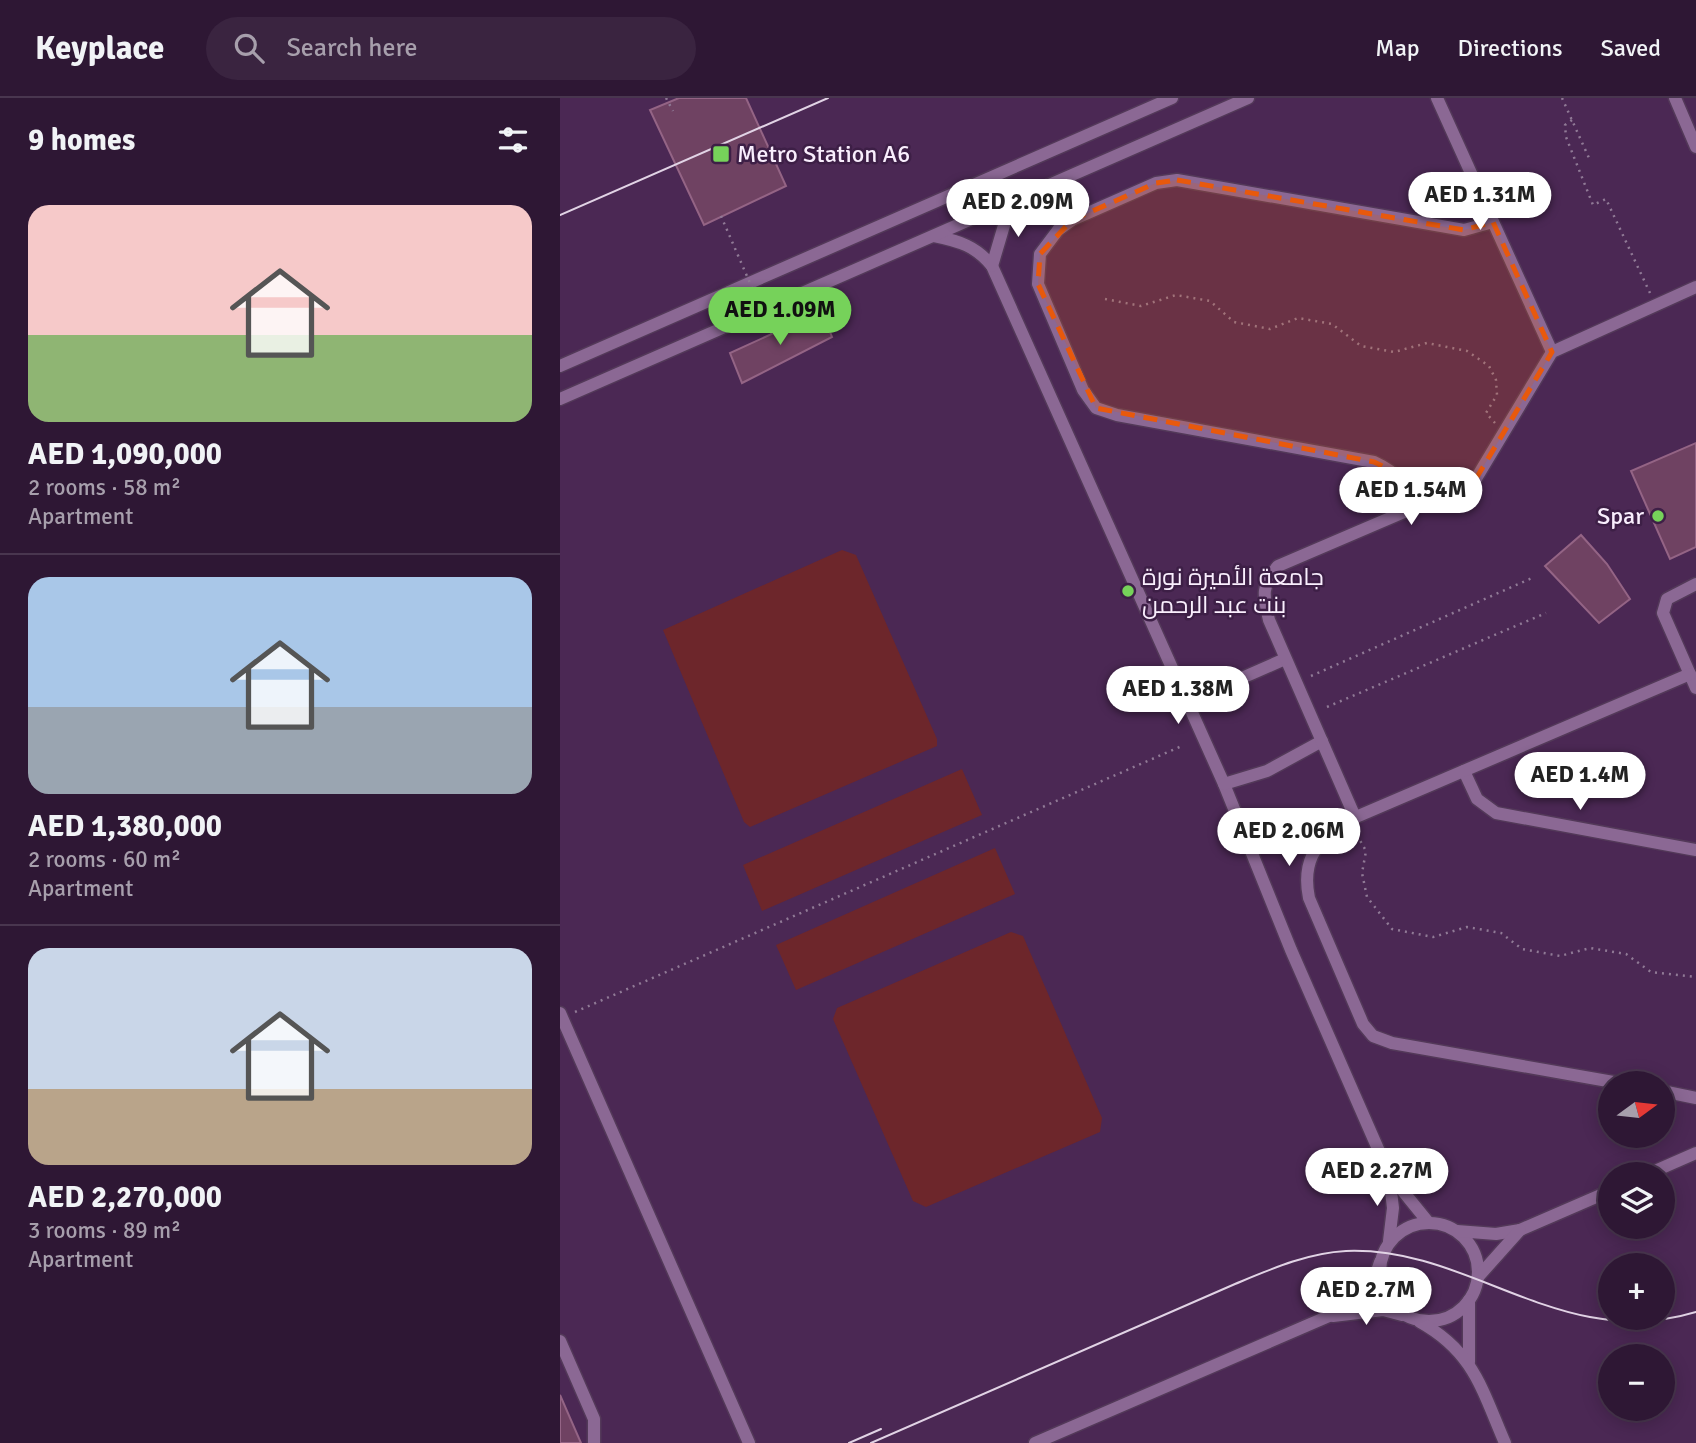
<!DOCTYPE html>
<html lang="en">
<head>
<meta charset="utf-8">
<style>
  :root { --surface:#2e1734; --page:#3a2440; --text:#f1f3f6; --muted:#a79fac; --line:#49364f; --accent:#76d25a }
  body { margin:0; font-family:Signika,Cairo,sans-serif; background:var(--page); color:var(--text); height:100vh; display:flex; flex-direction:column; font-size:26px; white-space:nowrap }
  * { box-sizing:border-box; margin:0 }
  p { font-size:23px; color:var(--muted) }
  .icon { flex:none; width:38px; height:38px; fill:none; stroke:currentColor; stroke-width:2; stroke-linecap:round; stroke-linejoin:round }
  .map { position:relative; flex:1; overflow:hidden }
  .details { display:flex; flex-direction:column; background:var(--surface); width:560px }
  .details>* { flex:none }
  .needle { width:46px; rotate:75deg }
  .buttons { position:absolute; left:1038px; top:973px; display:grid; gap:14px }
  .buttons a { display:grid; place-items:center; width:77px; height:77px; border-radius:50%; background:var(--surface); box-shadow:0 4px 18px #0003,0 0 0 2px var(--line); font-size:35px }
  .price { position:absolute; translate:-50% -60px; padding:0 16px; border-radius:24px; background:#fff; color:#222; font-size:23px; line-height:46px; filter:drop-shadow(0 2px 4px #0008) }
  .price::after { content:''; position:absolute; left:50%; top:42px; width:21px; height:16px; margin-left:-10px; background:inherit; clip-path:polygon(0 0,100% 0,50% 100%) }
  .price.on { background:var(--accent); color:#111 }
  ul { padding:0; list-style:none }
  li { display:grid; align-content:center; gap:14px; height:371px; padding:0 28px }
  li+li { border-top:2px solid var(--line) }
  li span { display:grid; place-items:center; height:217px; border-radius:21px; color:#555 }
  li>.icon { margin-inline-start:auto }
  span .icon { width:126px; height:126px; fill:#fffc; stroke-width:1 }
  li b { font-size:30px }
  h2 { display:flex; justify-content:space-between; align-items:center; height:84px; padding:0 28px; font-size:30px }
  header { display:flex; align-items:center; gap:42px; box-sizing:border-box; height:98px; padding:0 35px; background:var(--surface); border-bottom:2px solid var(--line) }
  header strong { font-size:33px }
  nav { display:flex; gap:38px; margin-inline-start:auto; font-size:24px }
  .search { width:490px; height:63px; background:var(--page); display:flex; align-items:center; gap:18px; box-sizing:border-box; padding:0 24px; border-radius:38px; color:var(--muted); font-size:26px }
  main { display:flex; flex:1; min-height:0 }
  .map>svg:first-child { display:block }
  .built { fill:#4b2854; fill-rule:evenodd }
  .green { fill:#6d262b }
  .building { fill:#6f4262; stroke:#946485; stroke-width:2 }
  .lines { fill:none; stroke-linecap:round; stroke-linejoin:round }
  .minor-casing { stroke:#533959; stroke-width:15 }
  .path { stroke:#907a96; stroke-width:2.5; stroke-dasharray:2 5; stroke-linecap:butt }
  .minor { stroke:#8b6894; stroke-width:12 }
  .tram { stroke:#e1d3e5; stroke-width:2 }
  .path-bridge { stroke:#907a96; stroke-width:2.5; stroke-dasharray:2 5; stroke-linecap:butt }
  .marked { fill:#e8590c; fill-opacity:0.2; stroke:#e8590c; stroke-width:5; stroke-dasharray:14 9; stroke-linejoin:round }
  .poi-dot { fill:#76d25a; stroke:#3d1f46; stroke-width:2.5 }
  .labels { text-anchor:middle; stroke-width:5; stroke-linejoin:round; paint-order:stroke }
  .poi-label { font-size:24px; fill:#f9eefd; stroke:#3d1f46; text-anchor:start }
</style>
</head>
<body>
<header>
<strong>Keyplace</strong>
<div class="search"><svg class="icon" aria-label="search" viewBox="0 0 24 24"><circle cx="10" cy="10" r="6"/><path d="M15 15l6 6"/></svg>Search here</div>
<nav><a>Map</a><a>Directions</a><a>Saved</a></nav>
</header>
<main>
<section class="details">
<h2>9 homes<svg class="icon" aria-label="filters" viewBox="0 0 24 24"><path d="M4 7h16M4 17h16"/><circle cx="9" cy="7" r="2"/><circle cx="15" cy="17" r="2"/></svg></h2>
<ul>
<li><span style="background:linear-gradient(#f6c9c9 60%,#8fb573 0)"><svg class="icon" aria-label="home" viewBox="0 0 24 24"><path d="M3 11l9-7 9 7M6 9v11h12V9"/></svg></span><div><b>AED 1,090,000</b><p>2 rooms · 58 m²</p><p>Apartment</p></div></li>
<li><span style="background:linear-gradient(#a9c7e8 60%,#9aa5b1 0)"><svg class="icon" aria-label="home" viewBox="0 0 24 24"><path d="M3 11l9-7 9 7M6 9v11h12V9"/></svg></span><div><b>AED 1,380,000</b><p>2 rooms · 60 m²</p><p>Apartment</p></div></li>
<li><span style="background:linear-gradient(#c9d6e8 65%,#b9a48a 0)"><svg class="icon" aria-label="home" viewBox="0 0 24 24"><path d="M3 11l9-7 9 7M6 9v11h12V9"/></svg></span><div><b>AED 2,270,000</b><p>3 rooms · 89 m²</p><p>Apartment</p></div></li>
</ul>
</section>
<div class="map">
<svg width="1136" height="1345" viewBox="0 0 1136 1345">
  <rect width="100%" height="100%" fill="#3d1f46"/>
  <path class="built" d="M0 0H1136V1345H0ZM1050 985H1102V1038H1050ZM1050 1076H1102V1129H1050ZM1050 1167H1102V1220H1050ZM1050 1258H1102V1311H1050Z"/>
  <g class="green">
    <path d="M282 452 296 457 377 641V648L190 729 184 724 103 532Z"/>
    <path d="M402 671 422 717 202 813 183 767Z"/>
    <path d="M435 750 455 796 236 892 216 847Z"/>
    <path d="M451 834 463 838 542 1020 540 1034 366 1109 353 1103 273 921 277 910Z"/>
  </g>
  <g class="building">
    <path d="M119 0H186L226 88 144 127 90 12Z"/>
    <path d="M262 213 272 239 182 285 170 255Z"/>
    <path d="M1136 345V449L1110 461 1071 373Z"/>
    <path d="M1021 437 1047 466 1070 501 1039 525 985 468Z"/>
    <path d="M0 1297 21 1345H0Z"/>
  </g>
  <g class="lines">
    <defs>
      <g id="minor">
        <path d="M877 0 992 254"/>
        <path d="M1115 0 1136 49"/>
        <path d="M374 138C399 143 416 148 432 168L664 686 731 852 829 1076 868 1124"/>
        <path d="M432 168 445 124 457 102"/>
        <path d="M0 268 612 0"/>
        <path d="M0 301 688 0"/>
        <path d="M853 410C843 384 840 376 814 364L557 317 536 310 523 292 478 186 480 156 498 132 512 122 596 85 617 82 904 132 933 124"/>
        <path d="M1136 486 1107 501 1103 515 1136 590"/>
        <path d="M625 605 725 561"/>
        <path d="M904 673 917 701 936 715 1136 752"/>
        <path d="M664 686 707 673 762 643"/>
        <path d="M795 719 709 522C703 497 701 488 718 468L914 384 992 254 1136 189"/>
        <path d="M0 915 189 1345"/>
        <path d="M1059 985 832 945 813 938 803 926 749 800C742 766 754 745 782 725L1130 576"/>
        <path d="M1102 993 1136 1000"/>
        <path d="M1088 1076 1136 1055"/>
        <path d="M829 1077 833 1110 829 1143"/>
        <circle cx="869" cy="1174" r="49"/>
        <path d="M897 1133 936 1136 960 1132 1050 1093"/>
        <path d="M918 1179 960 1132"/>
        <path d="M909 1202V1264"/>
        <path d="M773 1218 823 1212 842 1217"/>
        <path d="M860 1224C914 1254 922 1292 945 1345"/>
        <path d="M0 1243 34 1321V1345"/>
        <path d="M475 1345 769 1218C793 1202 812 1193 820 1164"/>
      </g>
    </defs>
    <use href="#minor" class="minor-casing"/>
    <g class="path">
      <path d="M106 0 113 13"/>
      <path d="M1002 0 1029 60"/>
      <path d="M1012 22 1005 27 1006 39 1033 107 1046 101 1090 195"/>
      <path d="M545 201 581 208 616 197 650 203 674 224 710 231 738 220 772 226 801 248 834 254 867 245 907 253 929 268 936 282 937 297 926 315 935 325"/>
      <path d="M751 578 972 480"/>
      <path d="M767 609 986 515"/>
      <path d="M797 737 806 753 802 775 807 799 832 831 873 839 907 829 941 835 962 851 1000 858 1030 850 1066 856 1091 874 1136 879"/>
      <path d="M15 914 624 647"/>
    </g>
    <use href="#minor" class="minor"/>
    <g class="tram">
      <path d="M0 117 268 0"/>
      <path d="M289 1345 321 1331"/>
      <path d="M311 1345 675 1186C711 1171 747 1155 786 1153 911 1148 1001 1255 1136 1214"/>
    </g>
    <path class="path-bridge" d="M161 118 212 236"/>
  </g>
  <path class="marked" d="M617 82 904 132 933 124 992 254 914 384 853 410 833 373 814 364 536 310 478 186 480 156 512 122 596 85Z"/>
  <g class="poi-dot">
    <rect x="152" y="47" width="18" height="18" rx="3.5"/>
    <circle cx="1098" cy="418" r="7"/>
    <circle cx="568" cy="493" r="7"/>
  </g>
  <g class="labels">
    <g class="poi-label">
      <text x="177" y="64">Metro Station A6</text>
      <text x="1084" y="426" text-anchor="end">Spar</text>
      <text x="582" y="487">جامعة الأميرة نورة<tspan x="582" dy="28">بنت عبد الرحمن</tspan></text>
    </g>
  </g>
</svg>
<div class="buttons">
<a><svg class="needle" viewBox="-14 -14 28 28"><path d="M0-13l5 13h-10z" fill="#e53935"/><path d="M0 13l5-13h-10z" fill="#a79fac"/></svg></a>
<a><svg class="icon" aria-label="layers" viewBox="0 0 24 24"><path d="M12 4l9 5-9 5-9-5zM3 14l9 5 9-5"/></svg></a>
<a>+</a>
<a>−</a>
</div>
<b class="price" style="left:920px;top:134px">AED 1.31M</b>
<b class="price" style="left:458px;top:141px">AED 2.09M</b>
<b class="price on" style="left:220px;top:249px">AED 1.09M</b>
<b class="price" style="left:851px;top:429px">AED 1.54M</b>
<b class="price" style="left:618px;top:628px">AED 1.38M</b>
<b class="price" style="left:1020px;top:714px">AED 1.4M</b>
<b class="price" style="left:729px;top:770px">AED 2.06M</b>
<b class="price" style="left:817px;top:1110px">AED 2.27M</b>
<b class="price" style="left:806px;top:1229px">AED 2.7M</b>
</div>
</main>
</body>
</html>
